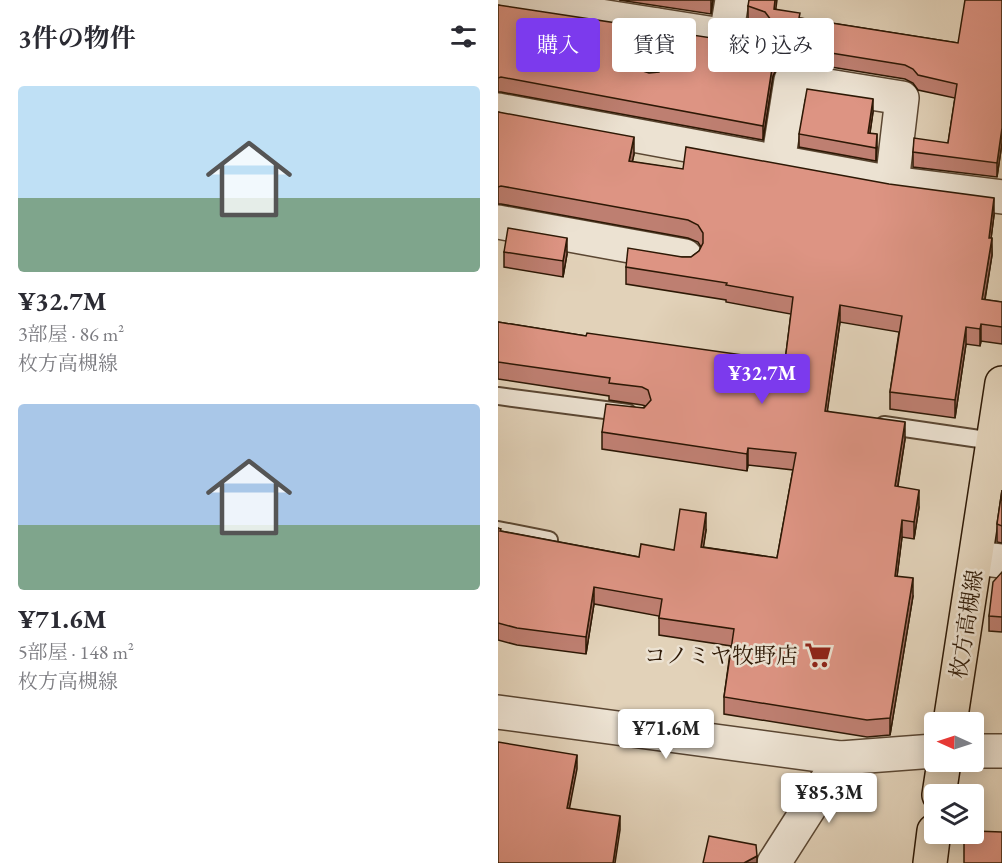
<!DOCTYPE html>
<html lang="ja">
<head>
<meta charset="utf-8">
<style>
  :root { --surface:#fff; --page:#f2f2f3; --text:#2b2b33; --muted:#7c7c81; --accent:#7c3aed }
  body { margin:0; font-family:"EB Garamond","Noto Serif JP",serif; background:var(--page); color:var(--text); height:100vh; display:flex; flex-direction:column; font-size:22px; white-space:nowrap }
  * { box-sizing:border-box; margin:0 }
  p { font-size:20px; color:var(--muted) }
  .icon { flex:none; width:33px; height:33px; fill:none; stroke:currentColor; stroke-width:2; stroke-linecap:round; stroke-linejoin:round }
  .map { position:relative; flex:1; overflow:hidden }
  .sheet { display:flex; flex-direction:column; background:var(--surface); width:498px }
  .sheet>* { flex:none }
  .top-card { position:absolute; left:18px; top:18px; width:396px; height:54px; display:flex; gap:12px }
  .needle { width:39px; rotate:273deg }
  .buttons { position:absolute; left:426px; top:712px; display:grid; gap:12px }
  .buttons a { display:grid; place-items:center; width:60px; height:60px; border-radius:6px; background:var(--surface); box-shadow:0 3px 15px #0003; font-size:30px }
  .price { position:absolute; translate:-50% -51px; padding:0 14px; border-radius:6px; background:#fff; color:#222; font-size:20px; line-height:39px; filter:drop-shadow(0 2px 3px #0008) }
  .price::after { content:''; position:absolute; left:50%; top:36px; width:18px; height:14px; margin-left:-9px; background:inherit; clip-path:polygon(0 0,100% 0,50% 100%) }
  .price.current { background:var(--accent); color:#fff }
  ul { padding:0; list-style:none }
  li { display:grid; align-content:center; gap:12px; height:318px; padding:0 18px }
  li span { display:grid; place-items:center; height:186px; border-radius:6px; color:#555 }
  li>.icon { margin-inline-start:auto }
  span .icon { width:108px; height:108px; fill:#fffc; stroke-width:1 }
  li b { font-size:26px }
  h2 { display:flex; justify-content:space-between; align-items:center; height:72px; padding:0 18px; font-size:26px }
  .pill { padding:0 21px; border-radius:6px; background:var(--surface); box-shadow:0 3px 15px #0003; font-size:21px; line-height:54px }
  .pill.current { background:var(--accent); color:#fff }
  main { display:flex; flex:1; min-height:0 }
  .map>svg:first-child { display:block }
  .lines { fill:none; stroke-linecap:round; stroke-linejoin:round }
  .lane-casing { stroke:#5a4632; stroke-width:20 }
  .street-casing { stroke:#5a4632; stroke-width:36 }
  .primary-casing { stroke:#2d1805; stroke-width:36 }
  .lane { stroke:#ece2d2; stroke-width:16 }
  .street { stroke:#ece2d2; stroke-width:33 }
  .primary { stroke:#e2d2b9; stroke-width:33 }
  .wall { fill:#be7f71; stroke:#2d1805; stroke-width:1.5 }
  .shaded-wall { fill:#9b685c; stroke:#2d1805; stroke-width:1.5 }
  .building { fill:#dd9483; stroke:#2d1805; stroke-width:1.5 }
  .labels { text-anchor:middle; stroke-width:5; stroke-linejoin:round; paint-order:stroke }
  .street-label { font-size:22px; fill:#2d1805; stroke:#ece2d2 }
  .poi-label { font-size:22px; fill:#2d1805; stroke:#ece2d2; text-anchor:end }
</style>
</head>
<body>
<main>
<section class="sheet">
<h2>3件の物件<svg class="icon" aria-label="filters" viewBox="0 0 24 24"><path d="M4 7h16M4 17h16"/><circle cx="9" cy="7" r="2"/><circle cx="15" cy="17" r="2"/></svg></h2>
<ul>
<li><span style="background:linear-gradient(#bfe0f5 60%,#7fa58c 0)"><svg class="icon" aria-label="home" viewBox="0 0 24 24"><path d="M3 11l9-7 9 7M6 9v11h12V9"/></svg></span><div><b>¥32.7M</b><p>3部屋 · 86 m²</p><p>枚方高槻線</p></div></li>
<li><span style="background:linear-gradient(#a9c7e8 65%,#7fa58c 0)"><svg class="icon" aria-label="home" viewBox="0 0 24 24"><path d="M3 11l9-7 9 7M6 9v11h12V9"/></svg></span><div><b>¥71.6M</b><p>5部屋 · 148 m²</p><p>枚方高槻線</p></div></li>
</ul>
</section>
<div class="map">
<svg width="504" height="863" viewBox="0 0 504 863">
  <rect width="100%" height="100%" fill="#e2d2b9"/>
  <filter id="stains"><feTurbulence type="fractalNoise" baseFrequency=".00333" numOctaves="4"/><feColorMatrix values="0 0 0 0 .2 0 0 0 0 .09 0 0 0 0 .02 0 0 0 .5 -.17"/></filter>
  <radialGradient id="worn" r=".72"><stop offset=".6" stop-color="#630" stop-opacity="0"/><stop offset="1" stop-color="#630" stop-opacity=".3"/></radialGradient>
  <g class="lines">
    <defs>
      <g id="lane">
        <path d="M0 396 130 413"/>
        <path d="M386 425 495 441"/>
        <path d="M0 530 51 540"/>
      </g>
      <g id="street">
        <path d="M0 0 255 40"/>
        <path d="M228 36 234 0"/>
        <path d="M153 69 159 25"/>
        <path d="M0 110 394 183 504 197"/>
        <path d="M280 162 293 80 404 98 394 183"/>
        <path d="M0 222 187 256"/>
        <path d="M478 558 504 561"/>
        <path d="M0 712 343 758 436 751"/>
        <path d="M476 751H504"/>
        <path d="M276 863 343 758"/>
      </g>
      <g id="primary">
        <path d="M452 723 504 383"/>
        <path d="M441 795 446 762"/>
        <path d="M432 863 436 831"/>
      </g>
    </defs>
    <use href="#lane" class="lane-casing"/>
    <use href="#street" class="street-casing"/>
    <use href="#primary" class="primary-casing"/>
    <use href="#lane" class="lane"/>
    <use href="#street" class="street"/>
    <use href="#primary" class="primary"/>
  </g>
  <g class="wall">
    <path d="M121 0H215L213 14Z"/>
    <path d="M504 0V143L499 177 415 167V152L450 143 457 98 420 90 415 83 407 79 296 61 286 63 279 68 275 76 265 140 3 92H0V5L138 41 135 61 142 70 151 73 161 72 253 44 261 43 269 38 272 32 267 26 250 20V6L277 9 302 18 460 43Z"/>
    <path d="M0 112 136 154 134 162 496 215 493 238 494 255 487 300 504 302V344L483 341 482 346 468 344 457 418 392 409V392L401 332 342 322 329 411 407 439 400 486 421 507 416 539 404 537 399 576 415 596 392 735 369 737 226 714V697L233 646 161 635V616L96 604 88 654 19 645 0 640V528L3 531 141 557 176 550 208 530 205 547 279 558 295 470 250 465 249 471 104 449V432L148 406 144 405 111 400V396L0 379V322L88 336 287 361 293 314 228 302V300L128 284V267L184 257H193L201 251 203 247 200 242 190 238 3 204H0Z"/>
    <path d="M375 112 372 133 379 147 378 161 301 147V134Z"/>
    <path d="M6 252 69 254 65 277 6 267Z"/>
    <path d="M504 490V543L499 542V524Z"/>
    <path d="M504 572V632L491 631V616Z"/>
  </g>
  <g class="shaded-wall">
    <path d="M213 0H215L213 14Z"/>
    <path d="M277 0H279L276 23V9Z"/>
    <path d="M138 26V41L134 66V52Z"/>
    <path d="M286 48V63L279 68 275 76 265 140V126L275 62 279 54Z"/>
    <path d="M375 99V112L370 146V133Z"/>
    <path d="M504 128V143L499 177V163Z"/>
    <path d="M379 134V147L378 161V148Z"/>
    <path d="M136 137V154L131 178V161Z"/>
    <path d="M496 198V215L491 255V238Z"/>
    <path d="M69 238V254L65 277V261Z"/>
    <path d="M494 238V255L484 316V299Z"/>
    <path d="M342 305V322L327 428V411Z"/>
    <path d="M483 324V341L482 346V329Z"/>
    <path d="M468 327V344L457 418V400Z"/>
    <path d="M407 422V439L397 503V486Z"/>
    <path d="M250 448V465L249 471V454Z"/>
    <path d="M421 490V507L416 539V522Z"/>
    <path d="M208 513V530L203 564V547Z"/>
    <path d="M404 520V537L397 593V576Z"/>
    <path d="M415 578V596L392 735V718Z"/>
    <path d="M96 587V604L88 654V637Z"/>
    <path d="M79 755V769L69 821V808Z"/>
    <path d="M122 816V830L117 863H115Z"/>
    <path d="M259 856V863H246Z"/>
  </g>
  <g class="building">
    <path d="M251 0H277L276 9 302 13 301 18 460 43 467 0H504V128L499 163 415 152 416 138 450 143 459 84 420 75 415 69 407 65 296 47 286 48 279 54 275 62 265 126 3 77 0 78V5L138 26 134 52 135 61 142 70 151 73 161 72 168 66 172 57 175 32 253 44 261 43 269 38 274 28 273 20 267 12 250 6Z"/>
    <path d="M309 89 375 99 370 133 379 134 378 148 301 134Z"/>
    <path d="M0 112 136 137 131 161 185 169 188 147 391 184 496 198 491 238H494L484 299 504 302V327L483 324 482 329 468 327 457 400 392 392 404 316 342 305 327 411 407 422 397 486 421 490 416 522 404 520 397 576 415 578 392 718 369 720 226 697 236 629 161 618 164 599 96 587 88 637 19 628 0 623V528L3 529 2 531 141 557 143 544 176 550 182 509 208 513 203 547 279 558 298 453 250 448 249 454 104 432 108 404 146 408 153 400 150 390 144 387 111 383 112 378 0 362V322L88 336 89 333 287 361 295 297 228 285 229 283 128 267 130 248 184 257H193L201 251 205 243V233L200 225 190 220 3 186 0 187Z"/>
    <path d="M10 228 69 238 65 261 6 252Z"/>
    <path d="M504 490V526L499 524Z"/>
    <path d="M504 572V617L491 616 495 582Z"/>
    <path d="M0 742 79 755 69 808 122 816 115 863H0Z"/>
    <path d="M476 831 504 832V863H466V834H476Z"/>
    <path d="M211 836 258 845 259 856 246 863H205Z"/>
  </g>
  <defs>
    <symbol id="supermarket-bare" viewBox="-9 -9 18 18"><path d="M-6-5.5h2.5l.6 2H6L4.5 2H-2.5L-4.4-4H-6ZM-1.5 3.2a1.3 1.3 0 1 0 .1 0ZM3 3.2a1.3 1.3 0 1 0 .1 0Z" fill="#8f2418" stroke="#ece2d2" stroke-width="2.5" paint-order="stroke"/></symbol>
  </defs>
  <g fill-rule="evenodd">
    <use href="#supermarket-bare" x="301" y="636" width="38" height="38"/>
  </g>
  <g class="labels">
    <g class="street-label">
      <text transform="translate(468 624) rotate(-81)" y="8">枚方高槻線</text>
    </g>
    <g class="poi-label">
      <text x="300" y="663">コノミヤ牧野店</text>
    </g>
  </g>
  <rect width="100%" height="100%" filter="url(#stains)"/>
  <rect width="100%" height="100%" fill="url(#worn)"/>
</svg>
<div class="buttons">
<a><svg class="needle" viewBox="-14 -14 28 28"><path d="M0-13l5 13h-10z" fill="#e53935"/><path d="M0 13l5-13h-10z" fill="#7c7c81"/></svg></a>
<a><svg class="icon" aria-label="layers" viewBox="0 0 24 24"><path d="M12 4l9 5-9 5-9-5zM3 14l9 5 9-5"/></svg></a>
</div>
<b class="price current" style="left:264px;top:405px">¥32.7M</b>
<b class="price" style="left:168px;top:760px">¥71.6M</b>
<b class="price" style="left:331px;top:824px">¥85.3M</b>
<div class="top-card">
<a class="pill current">購入</a>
<a class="pill">賃貸</a>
<a class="pill">絞り込み</a>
</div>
</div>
</main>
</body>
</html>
